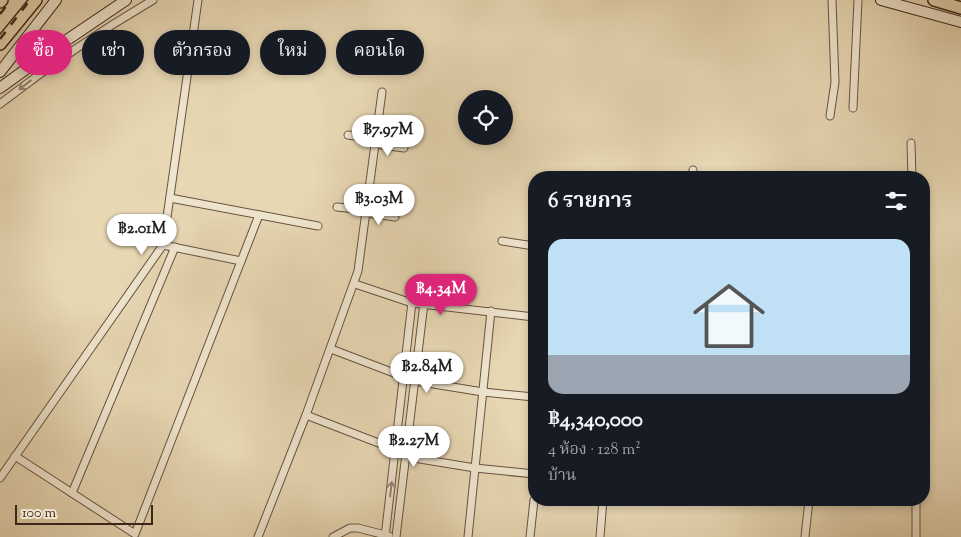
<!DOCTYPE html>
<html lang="th">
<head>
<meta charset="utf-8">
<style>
  :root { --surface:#171b24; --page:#242831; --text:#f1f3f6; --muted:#9ea1a6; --line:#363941; --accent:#db2777 }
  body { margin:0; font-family:"Sorts Mill Goudy","Noto Serif Thai",serif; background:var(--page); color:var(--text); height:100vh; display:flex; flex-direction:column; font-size:19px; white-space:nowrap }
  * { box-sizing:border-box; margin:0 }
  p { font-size:16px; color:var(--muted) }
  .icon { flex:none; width:28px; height:28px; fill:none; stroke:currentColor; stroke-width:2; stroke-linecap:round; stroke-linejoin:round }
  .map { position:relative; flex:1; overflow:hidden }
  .drawer { position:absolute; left:528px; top:171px; width:402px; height:335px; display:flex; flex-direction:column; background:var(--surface); border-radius:20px; box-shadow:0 2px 8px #0003 }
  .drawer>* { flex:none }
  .hud { position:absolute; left:15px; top:30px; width:438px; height:45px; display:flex; gap:10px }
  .fabs { position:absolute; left:458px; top:90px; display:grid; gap:10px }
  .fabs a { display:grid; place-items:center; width:55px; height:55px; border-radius:50%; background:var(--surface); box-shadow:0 2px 8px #0003; font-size:25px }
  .scale { position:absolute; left:15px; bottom:12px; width:138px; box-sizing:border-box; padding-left:5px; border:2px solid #3e261b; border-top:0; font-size:14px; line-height:18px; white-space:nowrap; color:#3e261b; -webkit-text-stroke:4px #efe5ce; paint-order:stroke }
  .price { position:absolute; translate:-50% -42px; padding:0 11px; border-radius:18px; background:#fff; color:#222; font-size:16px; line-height:32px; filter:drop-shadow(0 1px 2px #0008) }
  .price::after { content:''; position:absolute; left:50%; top:30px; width:15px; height:11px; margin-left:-8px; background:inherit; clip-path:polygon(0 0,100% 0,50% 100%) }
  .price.selected { background:var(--accent); color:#fff }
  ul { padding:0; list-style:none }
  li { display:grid; align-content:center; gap:10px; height:265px; padding:0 20px }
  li+li { border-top:1px solid var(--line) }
  li span { display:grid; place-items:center; height:155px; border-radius:15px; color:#555 }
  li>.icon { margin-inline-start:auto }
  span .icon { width:90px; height:90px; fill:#fffc; stroke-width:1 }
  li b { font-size:21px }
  h2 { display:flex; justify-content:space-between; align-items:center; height:60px; padding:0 20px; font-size:21px }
  .pill { padding:0 18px; border-radius:22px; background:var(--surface); box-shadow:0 2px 8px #0003; font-size:18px; line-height:45px }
  .pill.selected { background:var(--accent); color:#fff }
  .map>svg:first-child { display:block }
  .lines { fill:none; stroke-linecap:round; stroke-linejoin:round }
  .street-casing { stroke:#685241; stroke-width:9 }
  .secondary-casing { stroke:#3e261b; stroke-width:12 }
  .primary-casing { stroke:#3e261b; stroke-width:14 }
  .street { stroke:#efe5ce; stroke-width:7 }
  .secondary { stroke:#efe5ce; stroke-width:10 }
  .primary { stroke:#e7d7b3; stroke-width:11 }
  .rail { stroke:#3e261b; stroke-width:2.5; stroke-dasharray:9 9; stroke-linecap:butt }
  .oneway { stroke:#968674 }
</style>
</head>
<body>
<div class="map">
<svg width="961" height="537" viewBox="0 0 961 537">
  <rect width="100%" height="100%" fill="#e7d7b3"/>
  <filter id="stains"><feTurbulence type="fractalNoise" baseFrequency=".004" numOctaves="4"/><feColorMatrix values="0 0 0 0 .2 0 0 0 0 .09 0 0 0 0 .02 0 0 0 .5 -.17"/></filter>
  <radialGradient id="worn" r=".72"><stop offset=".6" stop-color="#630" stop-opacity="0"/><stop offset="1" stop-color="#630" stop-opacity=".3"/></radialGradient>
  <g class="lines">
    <defs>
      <g id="street">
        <path d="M0 104C49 66 100 31 153 0"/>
        <path d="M853 108 858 0"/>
        <path d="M830 116 835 82 832 0"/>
        <path d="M348 135 376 139"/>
        <path d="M911 143 912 178"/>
        <path d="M375 144 404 148"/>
        <path d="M692 178 693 170"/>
        <path d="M170 198 318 226"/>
        <path d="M337 207 366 210"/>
        <path d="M366 213 395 217"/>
        <path d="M502 241 534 246"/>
        <path d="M163 245 241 261"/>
        <path d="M355 284 412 303 534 317"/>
        <path d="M331 349 415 381 483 392 534 397"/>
        <path d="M306 415 420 459 475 468 534 474"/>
        <path d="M15 456 135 534 259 215"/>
        <path d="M0 478 163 245 198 0"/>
        <path d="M72 493 175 247"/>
        <path d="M916 500V537"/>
        <path d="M258 537 306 415 358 271 382 92"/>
        <path d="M333 537 350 528H358L389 536"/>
        <path d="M385 537 414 285 415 284H423L425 287 424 303 396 537"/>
        <path d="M468 537 491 311"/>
        <path d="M530 537 534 500"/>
        <path d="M600 537 603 500"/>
        <path d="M805 537 809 500"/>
      </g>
      <g id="secondary">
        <path d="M881 0 961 22"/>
        <path d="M0 72 56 0"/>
        <path d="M0 88 58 46 126 0"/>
      </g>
      <g id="primary">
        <path d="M934 0 961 8"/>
        <path d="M0 2 2 0"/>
        <path d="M0 44 36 0"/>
      </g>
    </defs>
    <use href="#street" class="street-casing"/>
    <use href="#secondary" class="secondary-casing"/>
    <use href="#primary" class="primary-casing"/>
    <use href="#street" class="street"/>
    <use href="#secondary" class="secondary"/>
    <use href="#primary" class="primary"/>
    <g class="rail">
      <path d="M0 14 11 0"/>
      <path d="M0 39 30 0"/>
    </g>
  </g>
  <defs><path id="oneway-shaft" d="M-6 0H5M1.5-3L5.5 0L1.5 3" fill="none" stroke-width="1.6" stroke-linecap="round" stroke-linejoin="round" transform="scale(1.25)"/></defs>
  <g class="oneway">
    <use href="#oneway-shaft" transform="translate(25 85) rotate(142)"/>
    <use href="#oneway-shaft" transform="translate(391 489) rotate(-83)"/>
  </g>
  <rect width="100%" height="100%" filter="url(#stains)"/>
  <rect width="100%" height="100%" fill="url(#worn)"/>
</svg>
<div class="fabs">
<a><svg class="icon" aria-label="locate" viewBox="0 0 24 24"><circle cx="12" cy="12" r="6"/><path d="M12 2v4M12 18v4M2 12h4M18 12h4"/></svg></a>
</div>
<div class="scale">100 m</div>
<b class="price" style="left:388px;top:157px">฿7.97M</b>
<b class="price" style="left:379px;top:226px">฿3.03M</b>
<b class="price" style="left:142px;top:256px">฿2.01M</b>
<b class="price selected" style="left:441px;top:316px">฿4.34M</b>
<b class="price" style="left:427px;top:394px">฿2.84M</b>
<b class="price" style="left:414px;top:468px">฿2.27M</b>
<div class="hud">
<a class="pill selected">ซื้อ</a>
<a class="pill">เช่า</a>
<a class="pill">ตัวกรอง</a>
<a class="pill">ใหม่</a>
<a class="pill">คอนโด</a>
</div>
<section class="drawer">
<h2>6 รายการ<svg class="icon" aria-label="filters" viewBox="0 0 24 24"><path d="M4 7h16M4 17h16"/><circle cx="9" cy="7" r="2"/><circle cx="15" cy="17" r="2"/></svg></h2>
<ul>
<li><span style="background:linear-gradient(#bfe0f5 75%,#9aa5b1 0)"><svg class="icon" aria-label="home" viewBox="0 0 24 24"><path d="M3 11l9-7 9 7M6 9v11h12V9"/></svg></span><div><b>฿4,340,000</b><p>4 ห้อง · 128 m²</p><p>บ้าน</p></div></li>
</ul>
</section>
</div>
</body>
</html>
